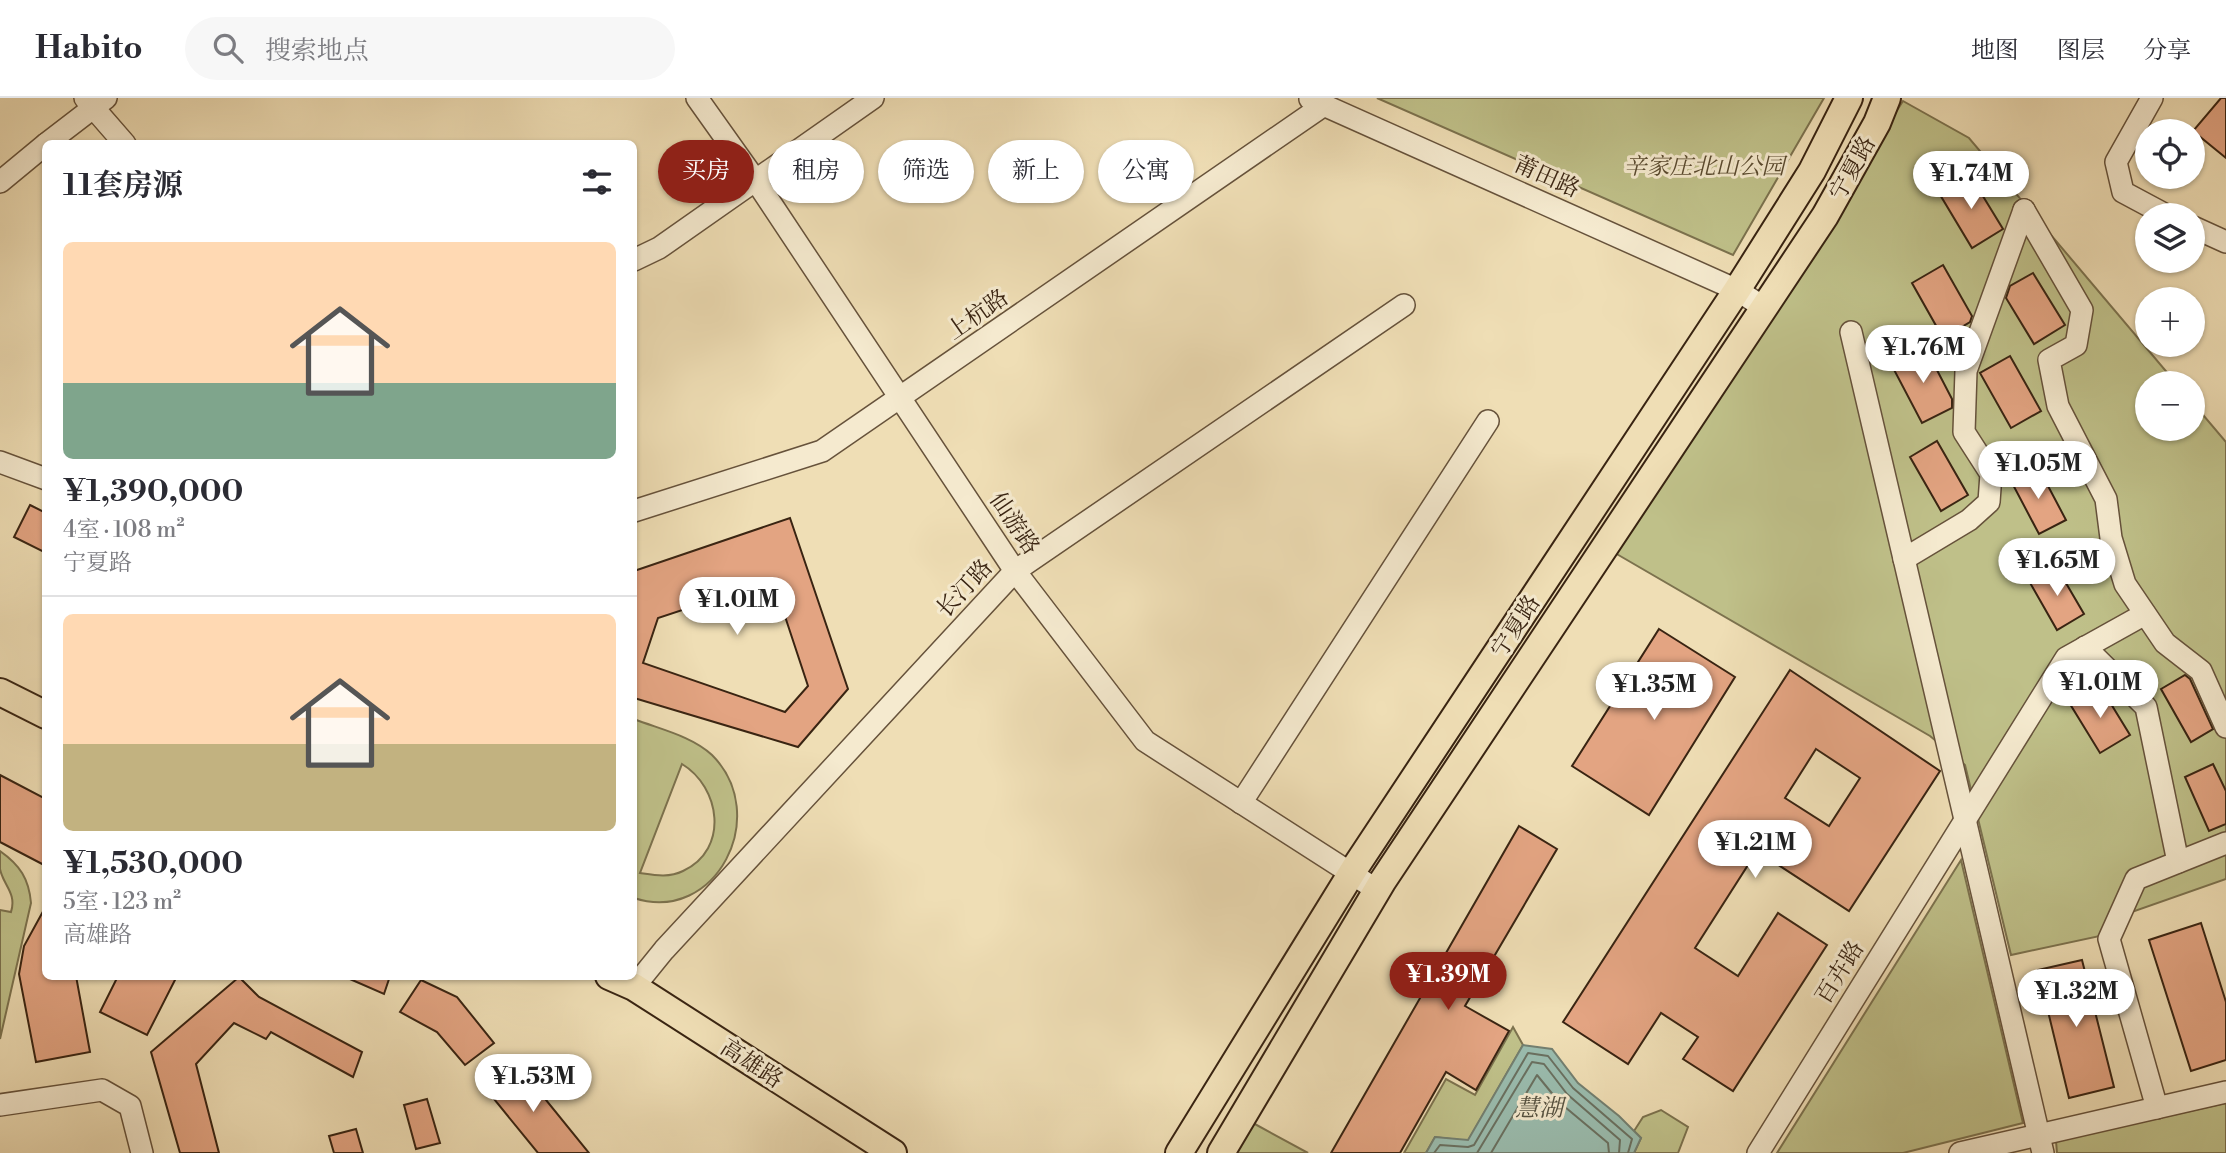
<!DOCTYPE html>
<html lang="zh">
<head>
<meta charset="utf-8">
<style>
  :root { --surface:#fff; --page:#f7f7f7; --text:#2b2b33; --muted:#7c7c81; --line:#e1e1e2; --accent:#8f2418 }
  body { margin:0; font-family:"Libre Bodoni","Noto Serif SC",serif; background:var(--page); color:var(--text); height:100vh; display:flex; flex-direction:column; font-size:26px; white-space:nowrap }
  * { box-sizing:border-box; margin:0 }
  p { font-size:23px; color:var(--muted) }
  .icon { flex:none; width:38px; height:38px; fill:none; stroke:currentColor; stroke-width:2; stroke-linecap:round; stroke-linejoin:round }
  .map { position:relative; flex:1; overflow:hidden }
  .panel { position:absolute; left:42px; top:42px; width:595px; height:840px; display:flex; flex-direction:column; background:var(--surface); border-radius:10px; box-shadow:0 2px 5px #0004 }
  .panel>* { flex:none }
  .guide { position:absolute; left:658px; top:42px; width:665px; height:63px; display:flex; gap:14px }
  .fabs { position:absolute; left:2135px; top:21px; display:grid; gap:14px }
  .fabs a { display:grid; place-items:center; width:70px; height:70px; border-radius:50%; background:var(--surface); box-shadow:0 2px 5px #0004; font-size:35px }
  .price { position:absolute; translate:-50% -60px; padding:0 16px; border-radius:24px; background:#fff; color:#222; font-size:23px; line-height:46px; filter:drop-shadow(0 2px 4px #0008) }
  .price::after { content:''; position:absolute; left:50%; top:42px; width:21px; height:16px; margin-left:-10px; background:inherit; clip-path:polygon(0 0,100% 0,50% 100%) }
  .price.current { background:var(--accent); color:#fff }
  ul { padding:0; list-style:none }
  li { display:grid; align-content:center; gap:14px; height:371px; padding:0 21px }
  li+li { border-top:2px solid var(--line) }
  li span { display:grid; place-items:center; height:217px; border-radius:10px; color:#555 }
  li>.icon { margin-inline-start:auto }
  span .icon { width:126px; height:126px; fill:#fffc; stroke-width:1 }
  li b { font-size:30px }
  h2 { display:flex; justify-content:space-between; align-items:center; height:84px; padding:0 21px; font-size:30px }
  .tag { padding:0 24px; border-radius:32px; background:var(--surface); box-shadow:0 2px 5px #0004; font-size:24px; line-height:63px }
  .tag.current { background:var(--accent); color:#fff }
  header { display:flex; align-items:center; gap:42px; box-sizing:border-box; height:98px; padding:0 35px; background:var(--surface); border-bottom:2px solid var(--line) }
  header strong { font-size:33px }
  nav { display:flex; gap:38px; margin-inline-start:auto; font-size:24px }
  .search { width:490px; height:63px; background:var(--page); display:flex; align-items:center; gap:18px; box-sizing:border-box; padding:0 24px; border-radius:38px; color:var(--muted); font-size:26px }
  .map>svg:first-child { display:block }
  .green { fill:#bfc089; stroke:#7c724e; stroke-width:2; fill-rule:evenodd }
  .water { fill:#9abcae; stroke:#737f70; stroke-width:2 }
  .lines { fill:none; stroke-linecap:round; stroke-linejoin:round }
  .shore { stroke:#6a7060; stroke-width:2 }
  .building { fill:#e3a482; stroke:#392412; stroke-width:2; fill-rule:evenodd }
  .minor-casing { stroke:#66523b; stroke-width:24 }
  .major-casing { stroke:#392412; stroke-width:30 }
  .minor { stroke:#f5eacf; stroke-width:21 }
  .major { stroke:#efdeb5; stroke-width:26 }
  .labels { text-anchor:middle; stroke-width:6; stroke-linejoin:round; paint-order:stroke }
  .park-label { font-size:23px; font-style:italic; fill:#5a4b30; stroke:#f5eacf }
  .street-label { font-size:23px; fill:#392412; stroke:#f5eacf }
  .water-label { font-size:24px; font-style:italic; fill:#565241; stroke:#f5eacf }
</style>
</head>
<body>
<header>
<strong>Habito</strong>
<div class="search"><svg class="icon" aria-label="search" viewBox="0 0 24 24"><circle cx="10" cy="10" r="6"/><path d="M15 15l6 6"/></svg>搜索地点</div>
<nav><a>地图</a><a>图层</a><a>分享</a></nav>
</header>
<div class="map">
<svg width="2226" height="1055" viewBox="0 0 2226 1055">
  <rect width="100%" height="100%" fill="#efdeb5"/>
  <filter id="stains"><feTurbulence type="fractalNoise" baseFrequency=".00286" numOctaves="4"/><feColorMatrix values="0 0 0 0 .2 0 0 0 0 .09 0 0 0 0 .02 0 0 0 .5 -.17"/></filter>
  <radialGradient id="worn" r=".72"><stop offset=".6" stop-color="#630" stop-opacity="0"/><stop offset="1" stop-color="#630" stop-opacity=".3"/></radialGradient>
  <g class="green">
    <path d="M1377 0H1824L1733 157Z"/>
    <path d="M1903 3 1969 40 2176 285H2147V331H2193V305L2226 344V781L2106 823 2100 838 2011 857 1965 667 1930 638 1615 455Z"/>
    <path d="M634 621C659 631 692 638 712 657 772 717 716 827 634 800ZM682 666C720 689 730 751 683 773 669 780 654 777 640 775Z"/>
    <path d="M0 753C20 767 29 781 31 805L0 941V812L11 814C17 795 3 787 0 771 0 765 0 759 0 753Z"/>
    <path d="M1961 762 2023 1025 1903 1055H1777Z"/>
    <path d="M1513 929 1523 947 1468 1043 1435 1039 1426 1055H1404L1446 981 1475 997Z"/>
    <path d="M2226 1005V1055H2057L2056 1043Z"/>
    <path d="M1661 1012 1688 1029 1678 1055H1634L1641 1040 1634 1033 1643 1019Z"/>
    <path d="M1253 1025 1308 1055H1235Z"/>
  </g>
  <path class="water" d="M1523 947 1552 951 1578 985 1619 1018 1641 1040 1634 1055H1426L1435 1039 1468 1042Z"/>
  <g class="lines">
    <g class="shore">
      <path d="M1434 1055 1440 1047 1468 1049 1474 1047 1528 955 1548 958 1573 990 1632 1041 1628 1055"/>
      <path d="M1477 1055 1532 964 1544 966 1567 996 1620 1042 1619 1055"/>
      <path d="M1491 1055 1537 977 1559 1004 1608 1045 1609 1055"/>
    </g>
  </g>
  <g class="building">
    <path d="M2221 0H2226V60L2193 33Z"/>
    <path d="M1970 77 2003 131 1972 150 1939 95Z"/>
    <path d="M1943 167 1972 218 1970 224 1943 240 1912 185Z"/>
    <path d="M2033 175 2065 227 2034 246 2006 200 2010 188Z"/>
    <path d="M1925 249 1952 301V310L1922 325 1891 266Z"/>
    <path d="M2010 258 2041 313 2011 330 1980 275Z"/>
    <path d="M1937 343 1968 397 1941 413 1910 359Z"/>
    <path d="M2038 369 2066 422 2039 436 2011 383Z"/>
    <path d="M30 407 46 415V455L14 439Z"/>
    <path d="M790 420 848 591 798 649 634 600V473ZM773 482 808 588 785 614 643 565 658 520Z"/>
    <path d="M2056 468 2084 516 2057 532 2029 483Z"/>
    <path d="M1659 531 1735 579 1649 717 1572 668Z"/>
    <path d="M1790 572 1940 673 1849 813 1757 753 1695 850 1738 878 1778 815 1827 847 1733 993 1683 961 1698 939 1661 915 1628 966 1563 924ZM1816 651 1860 680 1829 728 1785 700Z"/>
    <path d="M2185 577 2190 581 2213 631 2191 644 2161 591Z"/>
    <path d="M2100 588 2130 637 2100 655 2070 606Z"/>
    <path d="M2213 666 2226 693V726L2209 733 2185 679Z"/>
    <path d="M0 677 46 701V768L0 744Z"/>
    <path d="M1519 728 1557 751 1465 908 1509 933 1476 992 1446 974 1400 1055H1331Z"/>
    <path d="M46 808V878H76L90 954 36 964 19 876 24 848Z"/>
    <path d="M2201 825 2226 904V962L2191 973 2149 842Z"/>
    <path d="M2082 862 2114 989 2069 1000 2038 872Z"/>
    <path d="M118 878H177L147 937 100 914Z"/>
    <path d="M343 878H390L384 896Z"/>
    <path d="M239 879 259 899 362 954 353 979 271 934 266 941 234 925 196 966 219 1055H180L151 954Z"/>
    <path d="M421 882 457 899 494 945 465 967 437 934 400 914Z"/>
    <path d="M516 965 589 1055H538L485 990Z"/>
    <path d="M427 1001 440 1045 416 1051 404 1007Z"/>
    <path d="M356 1031 363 1055H334L329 1038Z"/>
  </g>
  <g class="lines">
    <defs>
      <g id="minor">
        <path d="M85 0 125 46"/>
        <path d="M697 0 756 83 1015 473 1145 643 1377 792"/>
        <path d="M2152 0 2116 64 2123 94 2166 117"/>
        <path d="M1310 1 1737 192 1763 209"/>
        <path d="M46 46 106 0"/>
        <path d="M0 84 46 46"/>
        <path d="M2024 112 2082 212 2076 247 2049 262 2058 308 2106 401 2111 440 2125 486 2165 545 2201 573 2226 629"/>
        <path d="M2193 129 2226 144"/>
        <path d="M634 162 659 150 873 0"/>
        <path d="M1851 234 2043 1055"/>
        <path d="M0 364 46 381"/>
        <path d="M634 413 822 353 1324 7"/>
        <path d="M1904 461 1969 422 1989 404 1991 376 1964 334 1966 273 2024 112"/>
        <path d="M2085 549 2146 609 2178 764"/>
        <path d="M1241 705 1488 323"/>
        <path d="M634 889 664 852 1015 473 1404 207"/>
        <path d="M0 1007 102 992 130 1008 142 1055"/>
        <path d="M2157 1010 2109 841 2136 781 2226 745"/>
        <path d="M1758 1055 2066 560 2145 516"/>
        <path d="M1960 1055 2226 994"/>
      </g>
      <g id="major">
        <path d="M0 594 46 617"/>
        <path d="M609 878 634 889 893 1055"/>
        <path d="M1179 1055 1356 768 1737 192 1812 73 1849 0"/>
        <path d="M1221 1055 1382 784 1825 118 1877 25 1887 0"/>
      </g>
    </defs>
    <use href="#minor" class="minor-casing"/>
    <use href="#major" class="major-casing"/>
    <use href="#minor" class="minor"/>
    <use href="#major" class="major"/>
  </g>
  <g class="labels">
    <g class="park-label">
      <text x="1704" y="76">辛家庄北山公园</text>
    </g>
    <g class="street-label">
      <text transform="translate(1852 70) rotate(-61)" y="8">宁夏路</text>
      <text transform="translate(1547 78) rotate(24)" y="8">莆田路</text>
      <text transform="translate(977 216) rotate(-35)" y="8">上杭路</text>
      <text transform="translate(1015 425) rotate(56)" y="8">仙游路</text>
      <text transform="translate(964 490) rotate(-47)" y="8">长汀路</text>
      <text transform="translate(1515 528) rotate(-57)" y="8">宁夏路</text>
      <text transform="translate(1839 874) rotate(-58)" y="8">百卉路</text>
      <text transform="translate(752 965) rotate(33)" y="8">高雄路</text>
    </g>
    <g class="water-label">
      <text x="1539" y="1018">慧湖</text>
    </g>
  </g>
  <rect width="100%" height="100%" filter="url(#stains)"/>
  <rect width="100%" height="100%" fill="url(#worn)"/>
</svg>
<div class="fabs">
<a><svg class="icon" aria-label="locate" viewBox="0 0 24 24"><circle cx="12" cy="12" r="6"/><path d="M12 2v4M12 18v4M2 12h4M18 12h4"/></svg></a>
<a><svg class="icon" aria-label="layers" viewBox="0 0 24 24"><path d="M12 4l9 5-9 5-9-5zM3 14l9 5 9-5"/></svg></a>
<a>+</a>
<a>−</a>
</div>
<b class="price" style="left:1971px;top:113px">¥1.74M</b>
<b class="price" style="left:1923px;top:287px">¥1.76M</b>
<b class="price" style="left:2038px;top:403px">¥1.05M</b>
<b class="price" style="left:2057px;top:500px">¥1.65M</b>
<b class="price" style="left:737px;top:539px">¥1.01M</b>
<b class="price" style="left:2100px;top:622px">¥1.01M</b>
<b class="price" style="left:1654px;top:624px">¥1.35M</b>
<b class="price" style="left:1755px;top:782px">¥1.21M</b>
<b class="price current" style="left:1448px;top:914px">¥1.39M</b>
<b class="price" style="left:2076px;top:931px">¥1.32M</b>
<b class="price" style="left:533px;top:1016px">¥1.53M</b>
<div class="guide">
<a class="tag current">买房</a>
<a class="tag">租房</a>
<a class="tag">筛选</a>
<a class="tag">新上</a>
<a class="tag">公寓</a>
</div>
<section class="panel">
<h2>11套房源<svg class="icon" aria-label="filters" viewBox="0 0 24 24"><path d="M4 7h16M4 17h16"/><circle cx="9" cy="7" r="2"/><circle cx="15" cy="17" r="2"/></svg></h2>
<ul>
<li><span style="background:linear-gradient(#ffd9b3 65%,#7fa58c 0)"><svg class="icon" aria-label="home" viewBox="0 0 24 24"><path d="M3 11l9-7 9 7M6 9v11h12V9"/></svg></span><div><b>¥1,390,000</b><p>4室 · 108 m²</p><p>宁夏路</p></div></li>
<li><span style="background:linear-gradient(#ffd9b3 60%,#c2b280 0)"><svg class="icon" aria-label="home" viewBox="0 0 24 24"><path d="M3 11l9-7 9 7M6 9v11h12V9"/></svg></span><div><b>¥1,530,000</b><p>5室 · 123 m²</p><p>高雄路</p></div></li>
</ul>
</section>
</div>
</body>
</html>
